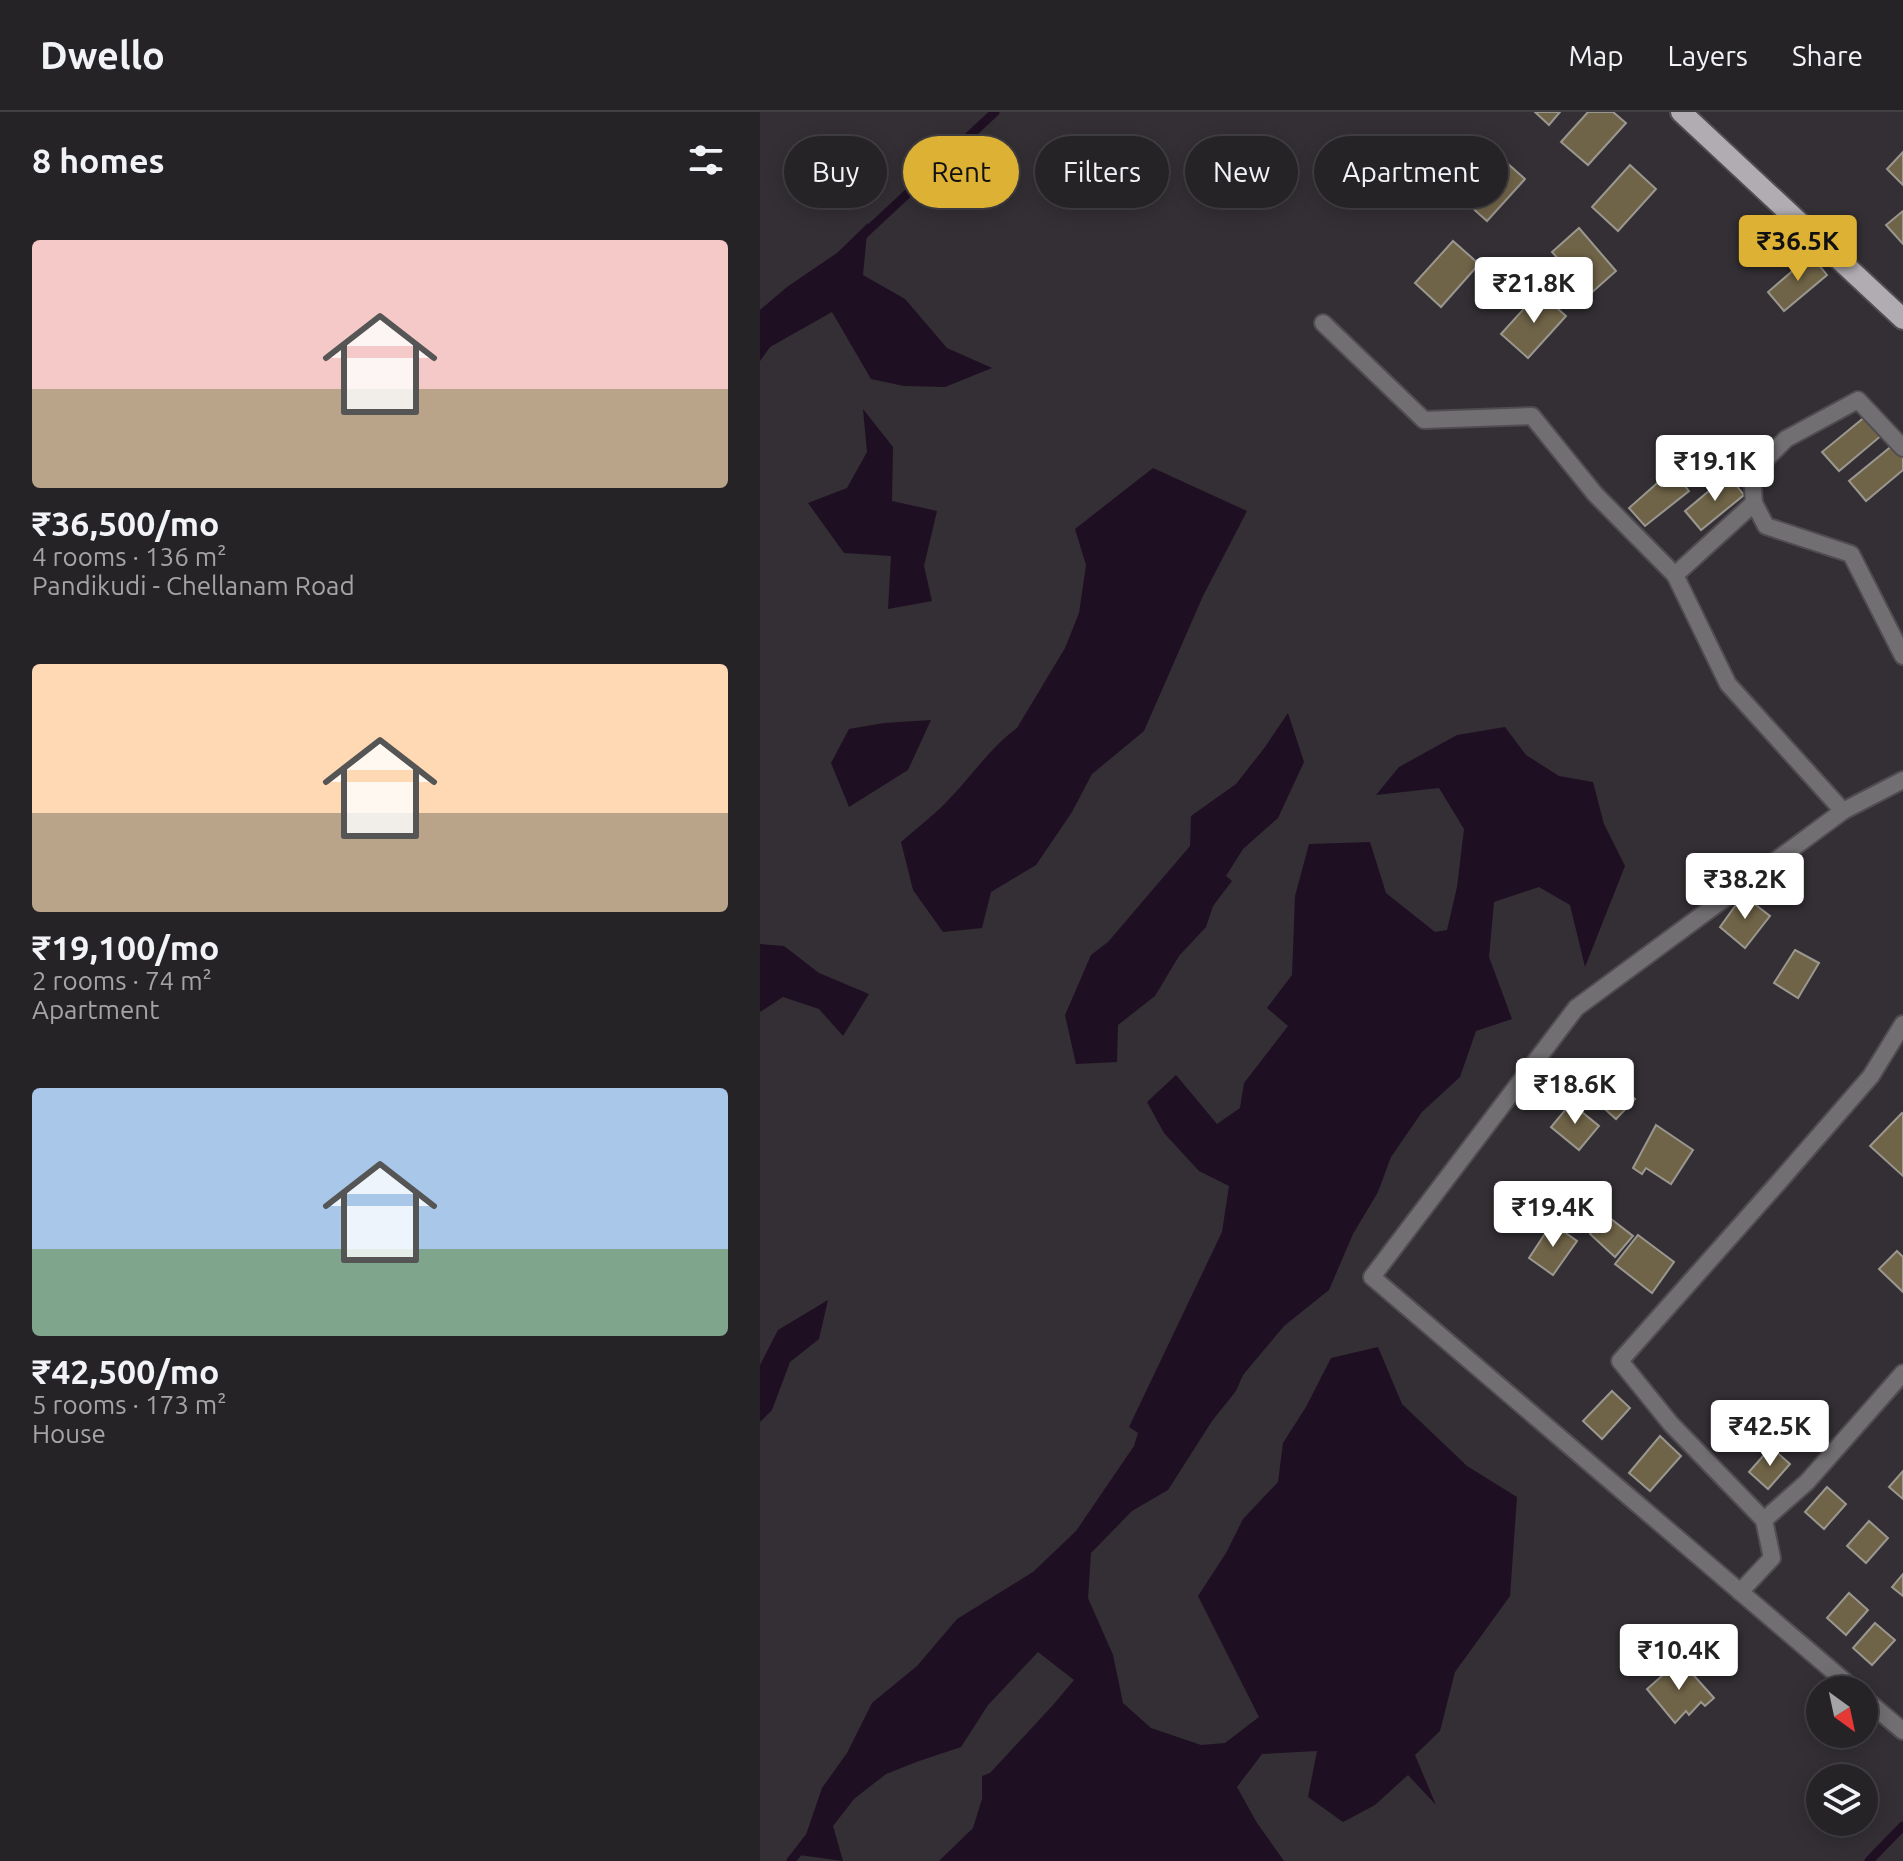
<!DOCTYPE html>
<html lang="en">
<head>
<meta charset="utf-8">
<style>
  :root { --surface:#262327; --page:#2e2b2f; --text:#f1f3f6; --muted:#a4a4a7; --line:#424044; --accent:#ddb133 }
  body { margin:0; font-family:Ubuntu,sans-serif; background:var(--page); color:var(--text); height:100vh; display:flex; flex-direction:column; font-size:30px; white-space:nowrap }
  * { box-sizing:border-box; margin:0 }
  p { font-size:26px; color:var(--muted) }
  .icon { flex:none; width:44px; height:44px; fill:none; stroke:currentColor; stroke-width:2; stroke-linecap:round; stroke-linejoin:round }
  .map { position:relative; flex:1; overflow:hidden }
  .panel { display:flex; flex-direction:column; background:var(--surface); width:760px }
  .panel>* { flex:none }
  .banner { position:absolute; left:24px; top:24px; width:760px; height:72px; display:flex; gap:16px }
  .needle { width:52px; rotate:147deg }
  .buttons { position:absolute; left:1046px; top:1564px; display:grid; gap:16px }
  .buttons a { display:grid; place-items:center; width:72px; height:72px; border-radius:50%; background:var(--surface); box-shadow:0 4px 20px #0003,0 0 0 2px var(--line); font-size:40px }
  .price { position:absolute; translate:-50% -68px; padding:0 18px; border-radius:8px; background:#fff; color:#222; font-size:26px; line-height:52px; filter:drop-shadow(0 2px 4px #0008) }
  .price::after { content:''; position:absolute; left:50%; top:48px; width:24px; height:18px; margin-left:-12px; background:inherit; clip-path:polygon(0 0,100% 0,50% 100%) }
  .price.current { background:var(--accent); color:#111 }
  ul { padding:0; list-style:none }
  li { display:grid; align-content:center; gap:16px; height:424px; padding:0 32px }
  li span { display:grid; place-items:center; height:248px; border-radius:8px; color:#555 }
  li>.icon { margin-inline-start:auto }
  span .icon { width:144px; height:144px; fill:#fffc; stroke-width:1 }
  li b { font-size:34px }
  h2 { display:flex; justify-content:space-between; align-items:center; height:96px; padding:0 32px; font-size:34px }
  .chip { padding:0 28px; border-radius:36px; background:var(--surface); box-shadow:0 4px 20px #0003,0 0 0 2px var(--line); font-size:28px; line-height:72px }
  .chip.current { background:var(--accent); color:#111 }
  header { display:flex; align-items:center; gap:48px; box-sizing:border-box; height:112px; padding:0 40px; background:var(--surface); border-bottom:2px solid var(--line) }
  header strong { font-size:38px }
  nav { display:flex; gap:44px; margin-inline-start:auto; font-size:28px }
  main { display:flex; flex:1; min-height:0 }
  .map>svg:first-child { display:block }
  .water { fill:#1f0f23 }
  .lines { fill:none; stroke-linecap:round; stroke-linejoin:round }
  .stream { stroke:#1f0f23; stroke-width:9 }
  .building { fill:#706448; stroke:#9a9790; stroke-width:2 }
  .minor-casing { stroke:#504c51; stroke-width:20 }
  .primary-casing { stroke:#504c51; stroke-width:24 }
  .minor { stroke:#716f71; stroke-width:16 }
  .primary { stroke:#b0acb1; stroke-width:20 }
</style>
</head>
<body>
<header>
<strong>Dwello</strong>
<nav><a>Map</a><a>Layers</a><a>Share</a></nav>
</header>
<main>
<section class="panel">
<h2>8 homes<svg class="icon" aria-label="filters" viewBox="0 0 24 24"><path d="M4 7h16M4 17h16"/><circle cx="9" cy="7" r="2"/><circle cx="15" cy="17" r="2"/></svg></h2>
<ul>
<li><span style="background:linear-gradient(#f6c9c9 60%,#b9a48a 0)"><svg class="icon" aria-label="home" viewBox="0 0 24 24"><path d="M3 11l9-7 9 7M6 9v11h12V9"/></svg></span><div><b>₹36,500/mo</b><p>4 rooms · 136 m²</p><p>Pandikudi - Chellanam Road</p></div></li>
<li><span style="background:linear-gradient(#ffd9b3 60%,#b9a48a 0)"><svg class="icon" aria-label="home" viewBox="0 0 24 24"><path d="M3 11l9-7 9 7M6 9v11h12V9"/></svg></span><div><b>₹19,100/mo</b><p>2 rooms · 74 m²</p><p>Apartment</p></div></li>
<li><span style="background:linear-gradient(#a9c7e8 65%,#7fa58c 0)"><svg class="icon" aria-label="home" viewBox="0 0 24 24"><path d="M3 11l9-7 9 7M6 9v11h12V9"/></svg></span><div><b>₹42,500/mo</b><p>5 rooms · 173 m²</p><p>House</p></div></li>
</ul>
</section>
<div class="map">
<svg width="1143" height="1749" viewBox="0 0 1143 1749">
  <rect width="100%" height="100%" fill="#332f34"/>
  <g class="water">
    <path d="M108 111 103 163 145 187 187 236 232 256 185 275 144 274 111 267 72 200 10 235 0 249V198L27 175 77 141Z"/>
    <path d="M103 297 133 335 132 389 177 399 164 454 172 489 128 497 131 444 84 441 48 391 87 376 107 340Z"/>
    <path d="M393 356 487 399 443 484 384 619 332 662 312 700 276 753 231 780 222 816 183 820 153 778 141 730C158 715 177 701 192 684 214 661 231 635 257 616L305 536 319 501 326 453 315 417Z"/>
    <path d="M528 601 544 650 518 706 483 737 466 764 472 769 453 794 446 815 419 844 395 884 358 913 357 950 316 952 305 903 331 843 348 830 430 734 431 704 476 672 505 635Z"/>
    <path d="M171 608 148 658 89 695 71 651 89 617 124 611Z"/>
    <path d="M745 615 766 643 799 664 833 670 844 712 865 754 825 855 810 793 779 775 734 790 729 845 752 907 716 919 700 965 662 1000 631 1045 618 1080 593 1122 569 1178 524 1214 483 1263 476 1279 452 1309 408 1378 372 1399 331 1441 328 1486 353 1543 363 1591 391 1616 441 1633 465 1631 499 1605 438 1484 466 1441 483 1407 518 1370 523 1331 546 1295 571 1246 618 1235 642 1292 707 1354 757 1385 750 1484 695 1560 680 1619 655 1643 676 1693 648 1663 615 1693 583 1710 548 1685 557 1639 502 1642 477 1675 497 1711 524 1749H179L213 1716 222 1687V1664L230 1661 293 1593 314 1568 278 1540 228 1593 201 1635 159 1649 126 1662 94 1687 73 1714 83 1749 39 1743 62 1676 87 1641 112 1591 157 1554 197 1507 273 1460 316 1419 374 1334 378 1321 369 1315 462 1120 469 1074 439 1059 404 1021 387 990 416 963 457 1012 480 996 484 971 528 914 507 896 532 863 535 784 549 732 610 730 626 781 675 820 687 818 697 775 704 717 679 676 616 683 639 655 697 623Z"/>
    <path d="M0 832 24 834 59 861 109 882 83 924 59 897 23 885 0 900Z"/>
    <path d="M68 1188 59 1227 30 1250 12 1298 0 1310V1253L18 1218Z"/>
  </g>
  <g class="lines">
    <g class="stream">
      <path d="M100 126 235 0"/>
      <path d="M31 1749 48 1727"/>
      <path d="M1109 1749 1143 1714"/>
    </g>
  </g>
  <g class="building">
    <path d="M775 0H800L789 13Z"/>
    <path d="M828 0H853L866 11 828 53 801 30Z"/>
    <path d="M1143 40V73L1127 57Z"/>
    <path d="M738 43 765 67 727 109 700 85Z"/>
    <path d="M870 53 896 77 858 119 832 95Z"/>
    <path d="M1143 99V132L1126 113Z"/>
    <path d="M819 116 856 159 830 182 792 140Z"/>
    <path d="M693 129 719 152 681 195 655 171Z"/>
    <path d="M1051 143 1067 163 1024 199 1008 180Z"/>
    <path d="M779 180 806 204 768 246 741 222Z"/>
    <path d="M1106 304 1122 323 1079 359 1062 340Z"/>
    <path d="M1133 333 1143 346V358L1106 389 1089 369Z"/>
    <path d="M912 358 929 379 885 414 869 396Z"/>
    <path d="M968 363 984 383 941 418 925 399Z"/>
    <path d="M983 783 1010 804 985 836 960 815Z"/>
    <path d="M1035 838 1059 851 1038 886 1014 871Z"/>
    <path d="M839 956 875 987 856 1007 828 982 839 970 832 963Z"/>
    <path d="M811 991 839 1014 819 1038 791 1015Z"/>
    <path d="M1142 1001 1143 1002V1064L1110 1034Z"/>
    <path d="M896 1013 933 1038 911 1072 886 1056 882 1062 873 1056Z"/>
    <path d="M846 1103 873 1124 855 1145 830 1122Z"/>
    <path d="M792 1111 817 1129 793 1163 769 1146Z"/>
    <path d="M878 1123 914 1150 892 1181 855 1152Z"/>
    <path d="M1137 1139 1143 1145V1180L1119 1157Z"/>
    <path d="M852 1279 870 1296 842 1327 823 1309Z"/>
    <path d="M900 1324 921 1344 890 1379 869 1361Z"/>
    <path d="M1011 1335 1030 1352 1008 1377 989 1360Z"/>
    <path d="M1143 1359V1387L1129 1375Z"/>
    <path d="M1067 1375 1086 1392 1064 1417 1045 1400Z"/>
    <path d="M1109 1409 1128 1426 1106 1451 1087 1434Z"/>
    <path d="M1143 1462V1484L1132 1475Z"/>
    <path d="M1089 1481 1108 1498 1086 1523 1067 1506Z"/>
    <path d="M1115 1511 1135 1528 1112 1553 1093 1536Z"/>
    <path d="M920 1548 954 1586 945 1594 941 1590 929 1603 926 1599 915 1611 887 1577Z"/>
  </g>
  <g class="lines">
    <defs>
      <g id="minor">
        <path d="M563 211 664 308 772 304 835 382 915 463 968 572 1083 699"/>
        <path d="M994 391 992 361 1026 327 1098 288 1143 336"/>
        <path d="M915 463 994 391 1006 414 1091 442 1143 544"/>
        <path d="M1004 1408 911 1312 860 1249 1018 1071 1111 964 1143 912"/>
        <path d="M980 1480 1012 1446 1004 1408 1047 1370 1143 1261"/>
        <path d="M1095 1578 612 1165 816 896 1083 699 1143 668"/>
        <path d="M1104 1586 1143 1619"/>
      </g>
      <path id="primary" d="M921 0 1143 207"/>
    </defs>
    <use href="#minor" class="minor-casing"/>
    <use href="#primary" class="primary-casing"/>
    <use href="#minor" class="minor"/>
    <use href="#primary" class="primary"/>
  </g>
</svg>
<div class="buttons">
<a><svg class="needle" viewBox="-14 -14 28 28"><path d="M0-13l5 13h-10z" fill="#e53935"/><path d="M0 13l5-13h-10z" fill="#a4a4a7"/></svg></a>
<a><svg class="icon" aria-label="layers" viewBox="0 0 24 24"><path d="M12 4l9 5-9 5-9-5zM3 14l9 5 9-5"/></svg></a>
</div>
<b class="price current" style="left:1038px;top:171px">₹36.5K</b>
<b class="price" style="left:774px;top:213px">₹21.8K</b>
<b class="price" style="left:955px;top:391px">₹19.1K</b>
<b class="price" style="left:985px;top:809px">₹38.2K</b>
<b class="price" style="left:815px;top:1014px">₹18.6K</b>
<b class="price" style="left:793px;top:1137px">₹19.4K</b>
<b class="price" style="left:1010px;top:1356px">₹42.5K</b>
<b class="price" style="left:919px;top:1580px">₹10.4K</b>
<div class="banner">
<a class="chip">Buy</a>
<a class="chip current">Rent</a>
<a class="chip">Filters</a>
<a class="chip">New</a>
<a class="chip">Apartment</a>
</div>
</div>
</main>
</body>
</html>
